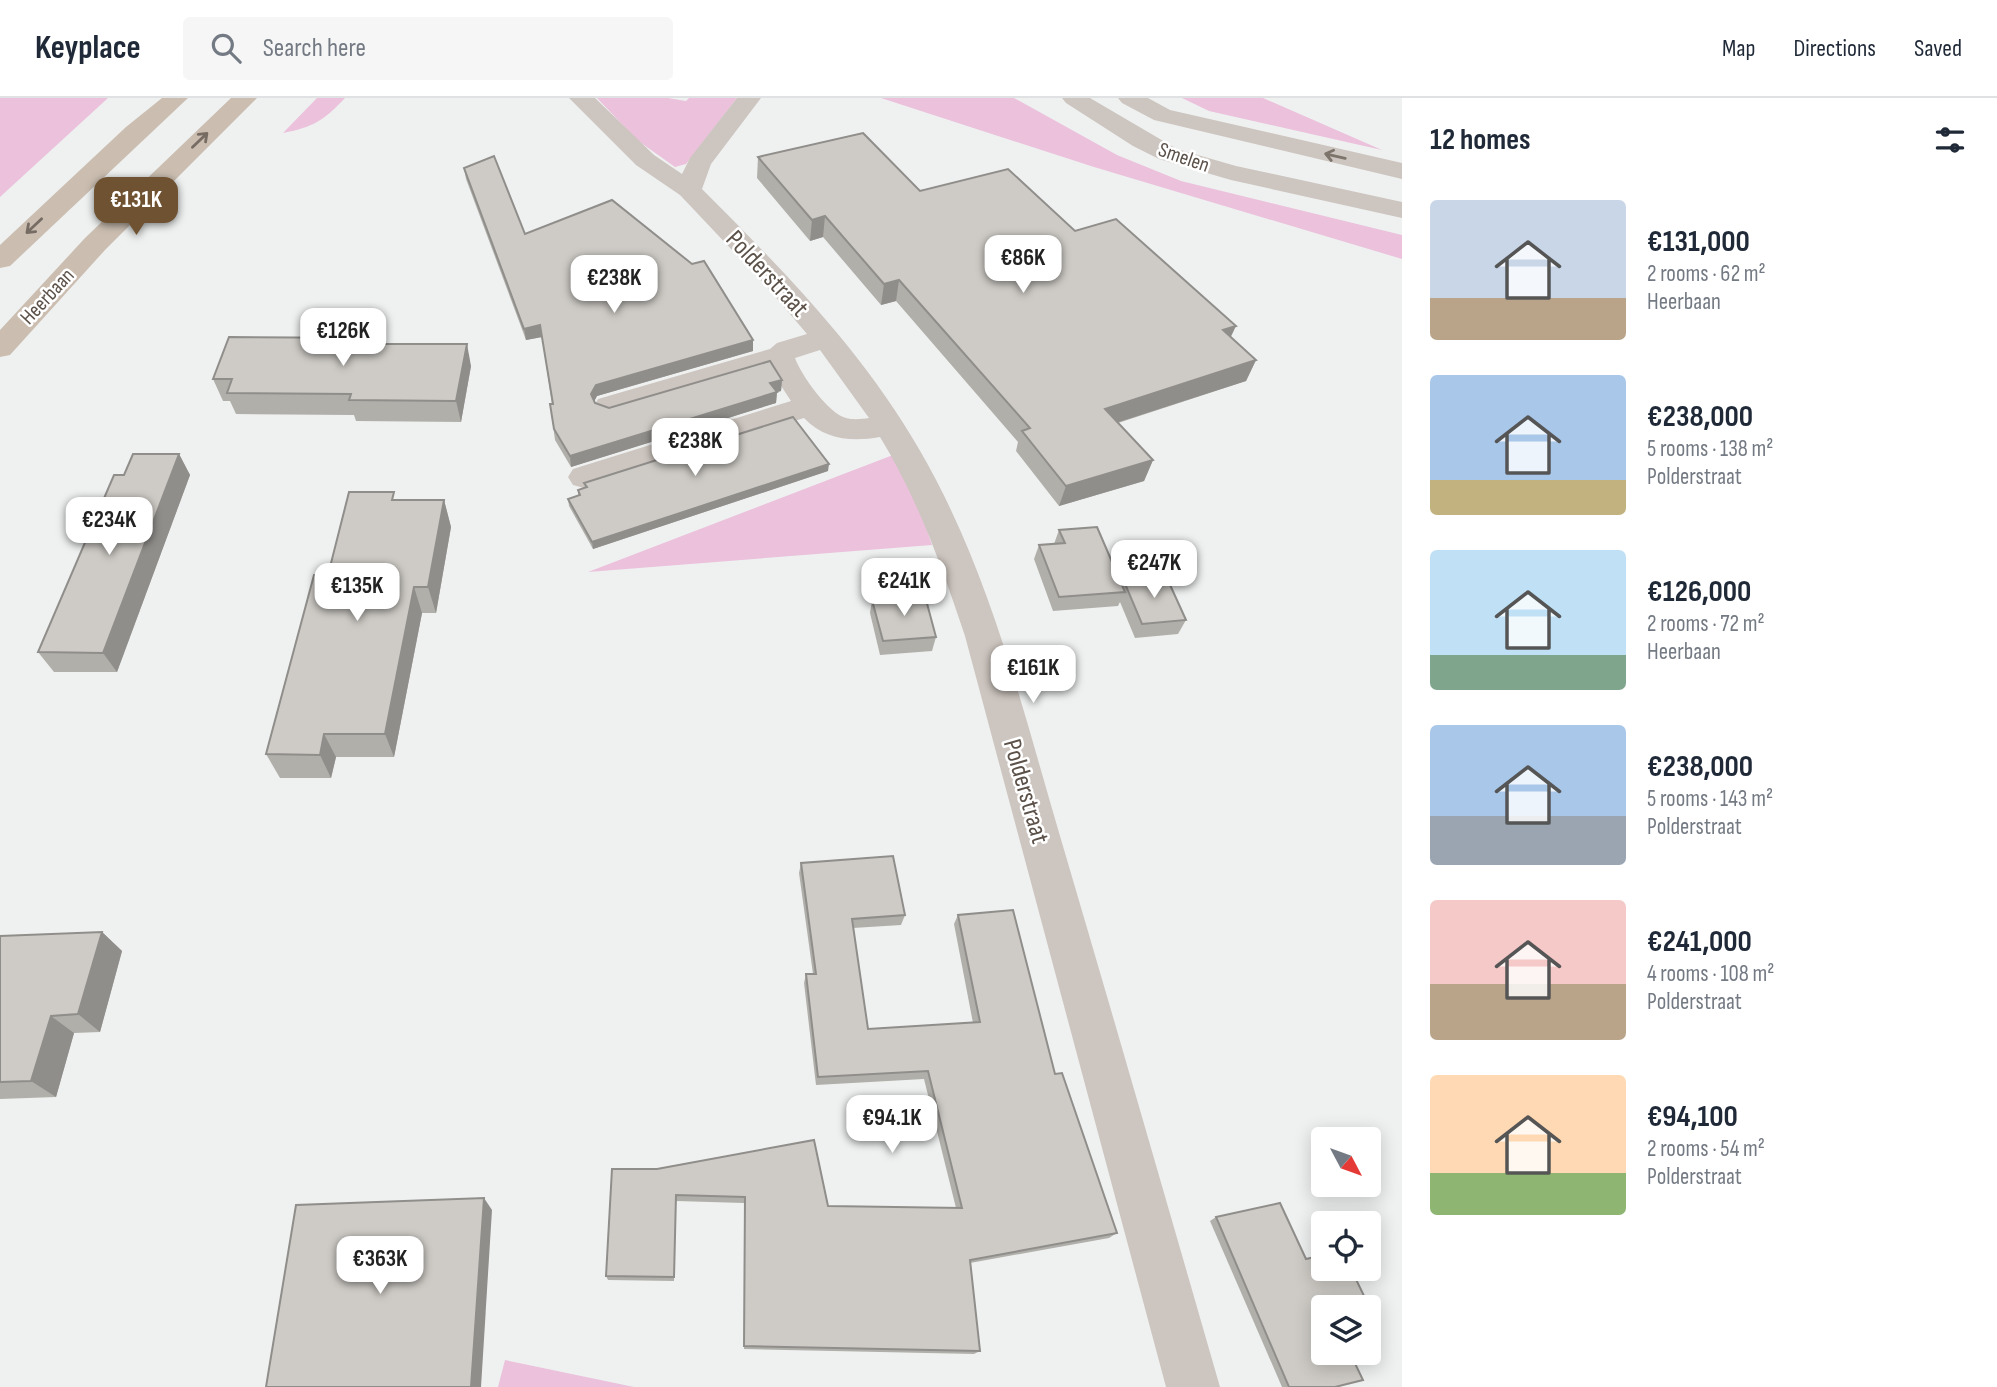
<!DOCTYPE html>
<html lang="en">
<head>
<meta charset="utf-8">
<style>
  :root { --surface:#fff; --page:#f6f6f7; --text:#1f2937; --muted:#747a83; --line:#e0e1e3; --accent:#6f5231 }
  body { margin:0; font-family:"Sofia Sans Condensed",sans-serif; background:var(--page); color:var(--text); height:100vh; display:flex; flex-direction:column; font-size:26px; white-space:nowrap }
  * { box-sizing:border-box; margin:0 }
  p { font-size:23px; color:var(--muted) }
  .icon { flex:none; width:38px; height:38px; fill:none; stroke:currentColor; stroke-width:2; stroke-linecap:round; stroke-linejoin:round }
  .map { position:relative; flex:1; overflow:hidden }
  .sheet { display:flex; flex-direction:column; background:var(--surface); width:595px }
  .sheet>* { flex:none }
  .needle { width:46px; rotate:131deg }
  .controls { position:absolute; left:1311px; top:1029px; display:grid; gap:14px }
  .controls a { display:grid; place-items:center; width:70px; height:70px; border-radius:7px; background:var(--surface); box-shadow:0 4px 18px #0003; font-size:35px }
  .price { position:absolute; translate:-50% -60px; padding:0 16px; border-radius:14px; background:#fff; color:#222; font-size:23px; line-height:46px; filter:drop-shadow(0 2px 4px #0008) }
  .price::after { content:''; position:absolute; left:50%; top:42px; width:21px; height:16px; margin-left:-10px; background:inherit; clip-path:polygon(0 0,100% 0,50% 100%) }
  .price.on { background:var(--accent); color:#fff }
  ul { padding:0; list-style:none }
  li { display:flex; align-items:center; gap:21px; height:175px; padding:0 28px }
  li span { display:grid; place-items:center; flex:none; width:196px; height:140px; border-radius:7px; color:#555 }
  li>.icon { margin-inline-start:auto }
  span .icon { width:84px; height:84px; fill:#fffc; stroke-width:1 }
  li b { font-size:30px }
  h2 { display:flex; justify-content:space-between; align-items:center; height:84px; padding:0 28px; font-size:30px }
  header { display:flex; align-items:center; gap:42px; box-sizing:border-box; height:98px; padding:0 35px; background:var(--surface); border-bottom:2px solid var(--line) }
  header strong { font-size:33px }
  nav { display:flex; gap:38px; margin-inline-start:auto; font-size:24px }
  .search { width:490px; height:63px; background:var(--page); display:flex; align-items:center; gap:18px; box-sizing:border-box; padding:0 24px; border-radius:7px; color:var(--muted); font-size:26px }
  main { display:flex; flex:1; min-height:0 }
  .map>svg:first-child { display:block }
  .green { fill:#ebc1dc }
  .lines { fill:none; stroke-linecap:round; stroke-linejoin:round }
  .minor { fill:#cdc5bf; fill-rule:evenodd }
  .major { fill:#cbbeb1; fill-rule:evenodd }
  .wall { fill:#b1afaa }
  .shaded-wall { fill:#908e8b }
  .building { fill:#cecbc6; stroke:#908e8b; stroke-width:2 }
  .oneway { stroke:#776c63 }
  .oneway2 { stroke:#7d746c }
  .labels { text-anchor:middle; stroke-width:5; stroke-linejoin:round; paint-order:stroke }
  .far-street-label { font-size:21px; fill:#5b5149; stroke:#fff }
  .street-label { font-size:26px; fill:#5b5149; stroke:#fff }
</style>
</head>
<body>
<header>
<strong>Keyplace</strong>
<div class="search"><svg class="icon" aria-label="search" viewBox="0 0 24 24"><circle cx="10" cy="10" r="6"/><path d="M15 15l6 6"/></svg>Search here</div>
<nav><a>Map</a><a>Directions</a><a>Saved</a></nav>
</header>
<main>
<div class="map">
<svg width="1402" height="1289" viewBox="0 0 1402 1289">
  <rect width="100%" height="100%" fill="#eff1f1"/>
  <g class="green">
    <path d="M0 0H108L0 99Z"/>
    <path d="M317 0H345C324 22 314 29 283 35Z"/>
    <path d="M597 0H668L686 3 689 0H737L686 66 675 69 637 42Z"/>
    <path d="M881 0H1014L1117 57 1181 83 1402 137V161L1094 69Z"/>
    <path d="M1182 0H1263L1382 52 1209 13Z"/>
    <path d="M893 357 914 394 932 447 588 474Z"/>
    <path d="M505 1262 634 1289H498Z"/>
  </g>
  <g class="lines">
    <g class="minor">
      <path d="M569 0H595L654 57 682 76 690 60 737 0H761L711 66 702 91C782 171 862 252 919 351 989 471 1021 606 1060 738 1114 921 1167 1105 1220 1289H1166L965 538C942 469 918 401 880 339 852 344 825 342 804 320L584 390 573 387 568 379 573 371 791 303 770 271 609 318 598 315 594 308 598 301 770 251 777 245 807 236 767 189 680 97 636 67ZM820 252 869 320C862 321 853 322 846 320 829 316 801 277 795 260Z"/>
      <path d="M1062 0H1090L1177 51 1236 68 1402 104V120L1231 82 1159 61 1133 48 1066 5Z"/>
      <path d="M1118 0H1148L1170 12 1402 65V81L1154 22 1122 5Z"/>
    </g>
    <g class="major">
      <path d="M162 0H188L10 168 0 170V147L126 29Z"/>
      <path d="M231 0H257L105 152 10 257 0 259V232L85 140Z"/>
    </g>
  </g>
  <g class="wall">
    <path d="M758 59 920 93 1075 133 1231 239 1256 262 1246 283 1118 325 1153 362 1144 383 1059 408 1016 353 1018 344 896 203 881 207 823 139 810 143 757 80Z"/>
    <path d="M464 70 525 136 753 242V253L597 298 594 304 595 305 609 310 782 282 781 293 777 294 776 305 571 369 555 342 550 306H552L542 239 526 242 466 81Z"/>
    <path d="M380 240 381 246 471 268 461 324 356 323 354 317 236 316 230 303H223L213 281Z"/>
    <path d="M179 356 190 377 117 574H54L38 554Z"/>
    <path d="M828 373 593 451 569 408 568 401 578 397V392L585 390 584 385Z"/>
    <path d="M397 402H444L451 429 436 515H422L394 659H336L331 680H280L266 656 328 477Z"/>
    <path d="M1059 432 1121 485 1123 481 1186 522 1178 536 1135 540 1120 504 1118 508 1053 513 1034 461 1039 447 1054 446Z"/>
    <path d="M872 502 936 539 932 553 880 557 870 515Z"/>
    <path d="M801 765 905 817 901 827 853 830 868 931 973 925 954 826 958 817 1055 976 1117 1135 1109 1140 970 1165 980 1253 974 1256 744 1251V1105L676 1103 674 1183 608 1182 606 1178 612 1071 828 1108 956 1110 924 981 816 987 804 885 806 876H813L799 775Z"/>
    <path d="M102 834 122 853 100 934 74 935 56 999 0 1001V838Z"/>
    <path d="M1216 1119 1323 1209 1335 1289H1282L1210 1123Z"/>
  </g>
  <g class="shaded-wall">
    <path d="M825 118 823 139 810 143 812 122Z"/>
    <path d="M899 182 896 203 881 207 884 186Z"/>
    <path d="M540 227 542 239 526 242 524 231Z"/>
    <path d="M1236 228 1226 249 1223 232Z"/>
    <path d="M753 242V253L597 298 592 307 591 296 596 287Z"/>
    <path d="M467 246 471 268 461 324 456 303Z"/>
    <path d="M1256 262 1246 283 1097 331 1105 311Z"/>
    <path d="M782 282 781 293 770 296V285Z"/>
    <path d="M777 294 776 305 571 369 570 358Z"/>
    <path d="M179 356 190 377 117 574 103 555Z"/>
    <path d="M1153 362 1144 383 1059 408 1066 388Z"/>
    <path d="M829 366 828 373 593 451 592 444Z"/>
    <path d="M444 402 451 429 436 515 428 489Z"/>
    <path d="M414 489 422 515 394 659 385 636Z"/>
    <path d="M324 636 336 659 331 680 320 657Z"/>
    <path d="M102 834 122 853 100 934 78 916Z"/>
    <path d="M51 918 74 935 56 999 31 983Z"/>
    <path d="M484 1100 492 1112 481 1289H471Z"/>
  </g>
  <g class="building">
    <path d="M863 35 920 93 1008 71 1075 133 1116 121 1236 228 1223 232 1256 262 1105 311 1153 362 1066 388 1022 333 1030 330 899 182 884 186 825 118 812 122 758 59Z"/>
    <path d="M494 58 525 136 612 102 692 166 704 163 753 242 596 287 591 296 595 305 609 310 770 263 782 282 770 285 777 294 570 358 554 331 550 306H553L540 227 524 231 464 70Z"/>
    <path d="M229 239 380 240 378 246H467L456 303 349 302 351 296 227 295 232 281H213Z"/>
    <path d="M793 319 829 366 592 444 568 401 580 397 578 392 587 389 584 385Z"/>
    <path d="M133 356H179L103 555 38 554 114 377H124Z"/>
    <path d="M349 394H394L392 402H444L428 489H414L385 636H324L320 657 266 656 314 477H328Z"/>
    <path d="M1097 429 1125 494 1059 499 1039 447 1065 445 1059 432Z"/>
    <path d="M1166 478 1186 522 1142 526 1123 481Z"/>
    <path d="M925 498 936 539 883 543 872 502Z"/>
    <path d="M893 758 905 817 852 821 868 931 980 924 958 817 1013 812 1055 976 1062 975 1117 1135 970 1162 980 1253 744 1248 745 1099 676 1097 674 1179 606 1178 612 1071H657L814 1042 828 1108 962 1110 928 973 818 979 806 876H816L801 765Z"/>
    <path d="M102 834 78 916 51 918 31 983 0 984V838Z"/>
    <path d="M484 1100 471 1289H266L296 1107Z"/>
    <path d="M1280 1105 1306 1161 1323 1157V1171H1351L1367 1204 1349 1209H1323V1255H1350L1363 1282 1335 1289H1289L1216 1119Z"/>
  </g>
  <defs><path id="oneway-shaft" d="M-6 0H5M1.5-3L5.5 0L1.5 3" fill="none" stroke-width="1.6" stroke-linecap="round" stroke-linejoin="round" transform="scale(1.75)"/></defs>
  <g class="oneway">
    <use href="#oneway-shaft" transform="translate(200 42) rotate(-44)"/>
    <use href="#oneway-shaft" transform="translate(34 128) rotate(137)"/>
  </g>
  <use class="oneway2" href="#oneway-shaft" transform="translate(1335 58) rotate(-167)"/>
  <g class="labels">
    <g class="far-street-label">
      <text transform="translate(1184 59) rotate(19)" y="7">Smelen</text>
      <text transform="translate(47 198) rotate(-47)" y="7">Heerbaan</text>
    </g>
    <g class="street-label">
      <text transform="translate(768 175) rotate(47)" y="9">Polderstraat</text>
      <text transform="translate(1027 693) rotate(74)" y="9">Polderstraat</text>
    </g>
  </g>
</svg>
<div class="controls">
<a><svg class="needle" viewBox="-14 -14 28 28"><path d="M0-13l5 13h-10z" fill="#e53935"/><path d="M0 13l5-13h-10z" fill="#747a83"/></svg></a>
<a><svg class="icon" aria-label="locate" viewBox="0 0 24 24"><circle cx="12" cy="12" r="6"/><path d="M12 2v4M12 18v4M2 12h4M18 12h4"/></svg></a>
<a><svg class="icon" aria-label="layers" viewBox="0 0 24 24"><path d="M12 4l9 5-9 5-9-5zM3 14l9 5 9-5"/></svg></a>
</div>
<b class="price on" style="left:136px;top:139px">€131K</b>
<b class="price" style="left:1023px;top:197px">€86K</b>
<b class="price" style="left:614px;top:217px">€238K</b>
<b class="price" style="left:343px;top:270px">€126K</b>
<b class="price" style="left:695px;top:380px">€238K</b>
<b class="price" style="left:109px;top:459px">€234K</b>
<b class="price" style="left:1154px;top:502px">€247K</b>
<b class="price" style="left:904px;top:520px">€241K</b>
<b class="price" style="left:357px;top:525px">€135K</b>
<b class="price" style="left:1033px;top:607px">€161K</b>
<b class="price" style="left:892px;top:1057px">€94.1K</b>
<b class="price" style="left:380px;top:1198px">€363K</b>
</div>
<section class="sheet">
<h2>12 homes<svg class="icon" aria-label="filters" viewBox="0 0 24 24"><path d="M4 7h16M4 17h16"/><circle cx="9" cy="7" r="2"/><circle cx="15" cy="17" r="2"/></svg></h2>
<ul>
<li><span style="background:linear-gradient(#c9d6e8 70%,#b9a48a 0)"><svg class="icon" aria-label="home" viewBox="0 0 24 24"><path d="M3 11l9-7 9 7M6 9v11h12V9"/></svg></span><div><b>€131,000</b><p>2 rooms · 62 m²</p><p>Heerbaan</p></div></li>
<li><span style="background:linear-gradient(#a9c7e8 75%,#c2b280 0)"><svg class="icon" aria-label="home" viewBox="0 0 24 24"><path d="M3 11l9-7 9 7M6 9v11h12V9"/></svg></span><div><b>€238,000</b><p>5 rooms · 138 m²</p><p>Polderstraat</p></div></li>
<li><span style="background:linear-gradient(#bfe0f5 75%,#7fa58c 0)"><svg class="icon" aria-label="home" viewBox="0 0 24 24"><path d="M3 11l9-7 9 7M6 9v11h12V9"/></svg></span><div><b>€126,000</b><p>2 rooms · 72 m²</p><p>Heerbaan</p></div></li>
<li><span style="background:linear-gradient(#a9c7e8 65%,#9aa5b1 0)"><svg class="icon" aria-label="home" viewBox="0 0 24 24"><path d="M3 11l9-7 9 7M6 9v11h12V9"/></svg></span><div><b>€238,000</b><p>5 rooms · 143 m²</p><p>Polderstraat</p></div></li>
<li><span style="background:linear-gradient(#f6c9c9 60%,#b9a48a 0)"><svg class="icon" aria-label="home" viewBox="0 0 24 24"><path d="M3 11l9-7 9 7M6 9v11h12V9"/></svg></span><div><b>€241,000</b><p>4 rooms · 108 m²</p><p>Polderstraat</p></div></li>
<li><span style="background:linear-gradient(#ffd9b3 70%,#8fb573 0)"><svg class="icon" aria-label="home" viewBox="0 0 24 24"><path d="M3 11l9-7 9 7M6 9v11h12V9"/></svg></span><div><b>€94,100</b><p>2 rooms · 54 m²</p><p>Polderstraat</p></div></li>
</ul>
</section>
</main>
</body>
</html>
